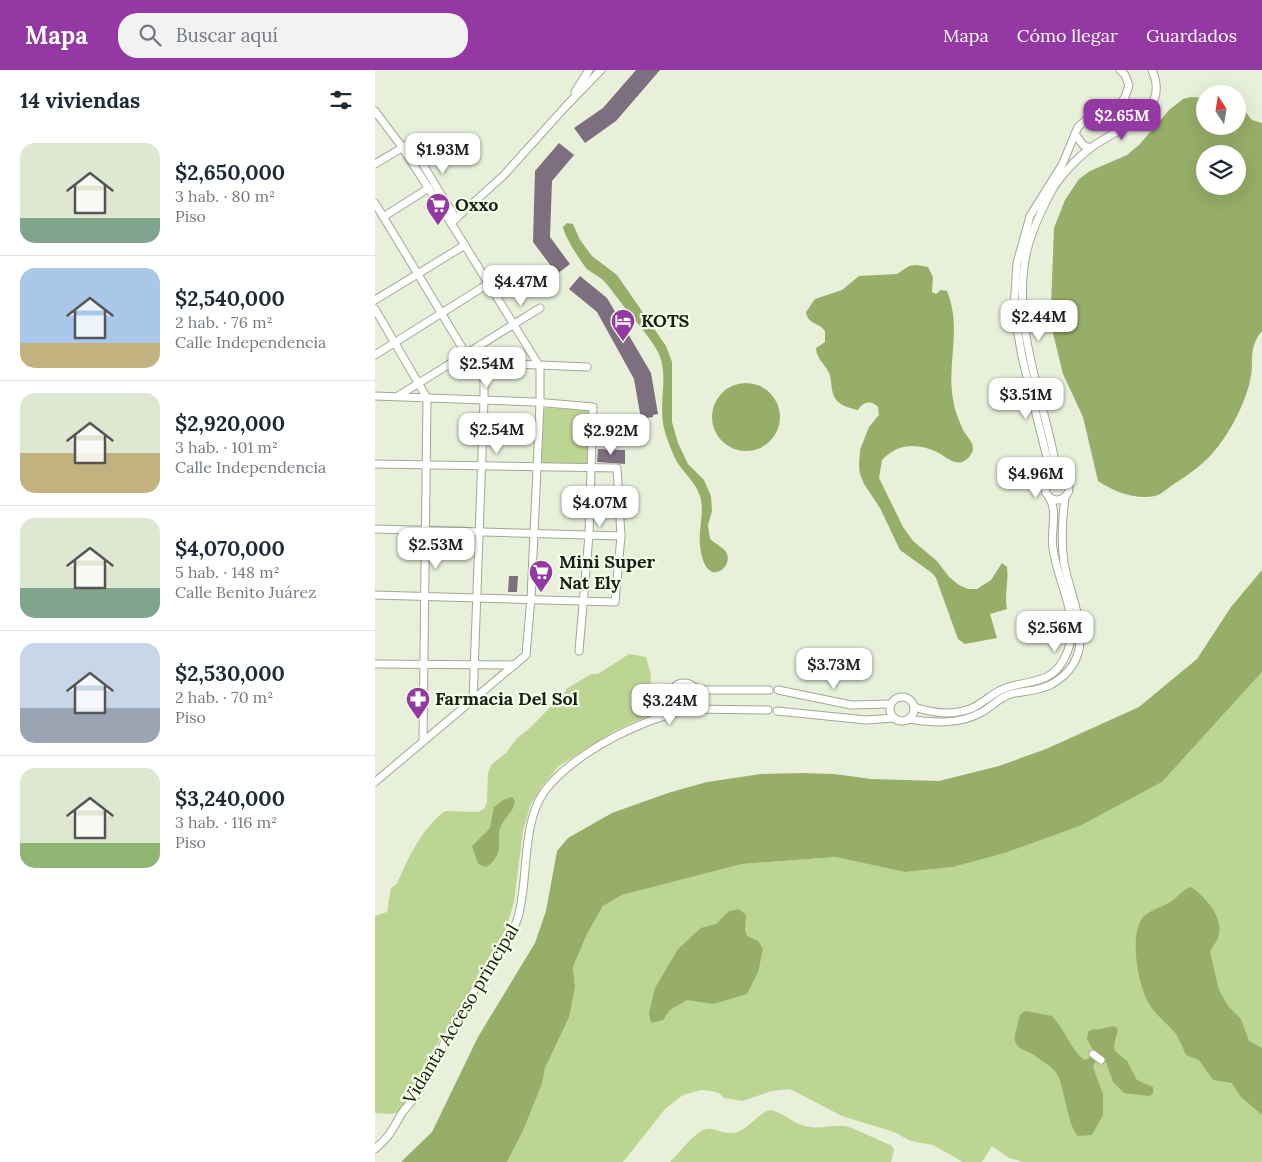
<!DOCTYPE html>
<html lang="es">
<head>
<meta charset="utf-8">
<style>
  :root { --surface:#fff; --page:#f2f2f3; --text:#1f2937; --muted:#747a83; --line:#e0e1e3; --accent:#9439a4 }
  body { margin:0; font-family:Lora,serif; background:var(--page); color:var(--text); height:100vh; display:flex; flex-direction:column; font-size:19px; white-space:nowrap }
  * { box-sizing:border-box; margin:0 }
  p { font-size:16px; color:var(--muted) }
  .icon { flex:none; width:28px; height:28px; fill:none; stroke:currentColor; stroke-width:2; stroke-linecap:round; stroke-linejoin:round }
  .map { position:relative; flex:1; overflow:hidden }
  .panel { display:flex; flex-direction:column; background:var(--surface); width:375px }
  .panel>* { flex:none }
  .needle { width:32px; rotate:348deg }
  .fabs { position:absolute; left:821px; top:15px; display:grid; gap:10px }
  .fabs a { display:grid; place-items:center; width:50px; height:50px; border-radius:50%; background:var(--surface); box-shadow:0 5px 20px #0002; font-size:25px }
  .price { position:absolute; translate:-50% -42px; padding:0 11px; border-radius:10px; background:#fff; color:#222; font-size:16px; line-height:32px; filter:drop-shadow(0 1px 2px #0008) }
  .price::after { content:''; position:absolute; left:50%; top:30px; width:15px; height:11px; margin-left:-8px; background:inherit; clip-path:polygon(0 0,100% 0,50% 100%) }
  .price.selected { background:var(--accent); color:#fff }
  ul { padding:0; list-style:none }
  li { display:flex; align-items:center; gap:15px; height:125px; padding:0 20px }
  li+li { border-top:1px solid var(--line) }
  li span { display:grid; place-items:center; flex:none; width:140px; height:100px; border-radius:15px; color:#555 }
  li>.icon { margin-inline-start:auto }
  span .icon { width:60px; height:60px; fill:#fffc; stroke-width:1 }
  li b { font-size:21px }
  h2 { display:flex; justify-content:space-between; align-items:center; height:60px; padding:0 20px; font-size:21px }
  header { display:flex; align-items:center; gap:30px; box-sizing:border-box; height:70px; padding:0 25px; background:var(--accent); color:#fff }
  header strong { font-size:24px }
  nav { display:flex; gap:28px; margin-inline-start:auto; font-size:18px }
  .search { width:350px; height:45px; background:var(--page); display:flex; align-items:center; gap:12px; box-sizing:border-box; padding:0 18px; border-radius:20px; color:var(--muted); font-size:19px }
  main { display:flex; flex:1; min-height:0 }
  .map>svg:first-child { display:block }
  .green { fill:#bdd592 }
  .water { fill:#96ae68; fill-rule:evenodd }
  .building { fill:#7d6f7f }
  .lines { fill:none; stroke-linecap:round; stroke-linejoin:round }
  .minor-casing { stroke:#a1a994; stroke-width:9 }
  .minor { stroke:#fff; stroke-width:7 }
  .labels { text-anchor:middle; stroke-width:4.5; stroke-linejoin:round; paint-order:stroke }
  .poi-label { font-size:18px; font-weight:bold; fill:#1b1e16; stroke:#f5fee7; text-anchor:start }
  .street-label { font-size:18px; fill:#1b1e16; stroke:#f5fee7 }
</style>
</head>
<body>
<header>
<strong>Mapa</strong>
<div class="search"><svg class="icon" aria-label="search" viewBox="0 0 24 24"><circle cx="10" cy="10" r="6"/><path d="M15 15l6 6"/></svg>Buscar aquí</div>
<nav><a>Mapa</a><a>Cómo llegar</a><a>Guardados</a></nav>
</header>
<main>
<section class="panel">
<h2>14 viviendas<svg class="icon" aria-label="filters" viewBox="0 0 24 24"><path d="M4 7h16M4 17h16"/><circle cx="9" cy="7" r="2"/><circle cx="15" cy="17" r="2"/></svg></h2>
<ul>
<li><span style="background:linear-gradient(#dfe7d0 75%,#7fa58c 0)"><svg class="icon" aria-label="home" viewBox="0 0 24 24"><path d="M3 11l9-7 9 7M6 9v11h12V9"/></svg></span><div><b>$2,650,000</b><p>3 hab. · 80 m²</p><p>Piso</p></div></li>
<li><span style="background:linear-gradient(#a9c7e8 75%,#c2b280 0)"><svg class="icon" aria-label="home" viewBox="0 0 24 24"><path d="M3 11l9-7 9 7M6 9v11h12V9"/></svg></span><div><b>$2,540,000</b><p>2 hab. · 76 m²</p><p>Calle Independencia</p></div></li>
<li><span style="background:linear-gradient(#dfe7d0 60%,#c2b280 0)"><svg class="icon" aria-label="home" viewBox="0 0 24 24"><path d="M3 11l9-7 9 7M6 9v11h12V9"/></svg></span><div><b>$2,920,000</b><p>3 hab. · 101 m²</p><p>Calle Independencia</p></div></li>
<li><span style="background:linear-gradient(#dfe7d0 70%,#7fa58c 0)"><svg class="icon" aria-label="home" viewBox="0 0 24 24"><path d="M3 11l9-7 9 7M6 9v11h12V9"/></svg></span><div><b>$4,070,000</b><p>5 hab. · 148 m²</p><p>Calle Benito Juárez</p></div></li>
<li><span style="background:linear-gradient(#c9d6e8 65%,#9aa5b1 0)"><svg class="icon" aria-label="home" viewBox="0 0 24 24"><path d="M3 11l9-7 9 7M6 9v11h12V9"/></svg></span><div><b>$2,530,000</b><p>2 hab. · 70 m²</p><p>Piso</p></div></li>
<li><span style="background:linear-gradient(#dfe7d0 75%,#8fb573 0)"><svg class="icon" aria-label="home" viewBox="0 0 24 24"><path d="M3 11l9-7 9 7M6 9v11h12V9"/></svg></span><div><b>$3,240,000</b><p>3 hab. · 116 m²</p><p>Piso</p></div></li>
</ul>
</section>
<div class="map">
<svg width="887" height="1092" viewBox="0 0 887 1092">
  <rect width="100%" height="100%" fill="#e8f0da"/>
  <g class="green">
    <path d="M168 338 217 339 215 394 165 393Z"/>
    <path d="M254 584 271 587 276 605 272 646 239 661 184 696 167 716 155 736 148 761 139 832 131 859 61 976 30 1035C20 1048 14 1043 0 1043V846L12 842 16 818 22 814C33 788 47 758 70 741L103 742 110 738 112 732 113 703 117 694 131 683 142 668 155 658 191 621V619L216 604H223Z"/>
    <path d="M887 602V1092H648L634 1088 617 1076 607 1092H588L558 1075 536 1071 519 1062 467 1046 415 1019 397 1021 367 1031 349 1028 344 1023 335 1021 326 1020 308 1025 290 1039 248 1092H132L148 1061 167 1014 170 998 200 917 198 897 212 864 228 836 247 825 367 794 460 787 530 802 578 797 630 783 705 756 787 712Z"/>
    <path d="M395 1040C408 1042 417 1053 430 1056 445 1060 455 1055 469 1056 478 1057 504 1071 516 1075L519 1080 516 1092H295C305 1083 323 1056 336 1059 346 1061 353 1065 363 1062 375 1057 382 1044 395 1040Z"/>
  </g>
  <g class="water">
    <path d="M816 27 830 28V56H862L863 33 877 50 887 53V261C872 279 880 292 875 311 869 337 853 366 836 385 826 396 811 406 799 414 794 417 786 425 780 426 761 430 739 422 723 411L708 347 688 304 678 263 676 236 679 158 690 130 704 109 715 101 752 85 764 75 794 40 808 29ZM830 84H862V116H830Z"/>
    <path d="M192 153 198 154 205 170 217 186 242 205 291 276 297 292V352L303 373 313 394 329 410 336 426 337 441 333 455 335 469C340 474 350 478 352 484 358 499 329 520 325 475 323 459 330 443 325 426 321 413 309 403 302 392 296 380 290 365 288 353 284 329 294 305 283 282 273 264 257 247 244 230 239 224 234 216 228 210 223 206 217 203 212 199 206 192 189 166 188 157Z"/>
    <path d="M541 195 553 197 558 207 557 222 561 224 566 220 572 221C588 260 570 296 579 334 580 342 585 352 588 360 592 368 598 370 598 380 595 388 589 394 580 392 573 390 568 385 562 382 542 373 523 373 507 390L504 408 528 457 538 471 562 491 574 507 584 515 593 519H602L616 510 627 493 632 497C634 512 629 525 632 539L615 544 622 568 590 574 583 569 561 508 557 503 525 480 505 438 489 414 485 404 484 397 485 380 494 357 504 345 503 337C497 330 488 331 483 340 470 337 459 334 457 319 456 314 456 307 454 303 450 294 441 288 441 278L450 272V261C444 252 433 255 431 242L440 229 467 220 484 206 522 204 534 196Z"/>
    <circle cx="371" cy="347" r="34"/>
    <path d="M887 500V602L787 712 705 756 630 783 578 797 530 802 460 787 367 794 247 825 228 836 212 864 198 897 200 917 194 947 170 998 167 1014 148 1061 132 1092H26L57 1062 103 967 160 873 171 841 182 781 193 768 237 743 293 723 332 712 386 704 426 703 459 704 496 709 564 711 624 696 671 679 764 637 822 589 856 537Z"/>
    <path d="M137 727 140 731C139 742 129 747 125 758 122 769 127 779 120 789 118 792 114 795 111 797L103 794 97 776 115 758 119 737 128 730Z"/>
    <path d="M816 817C831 827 850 849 843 868 841 873 837 877 835 882L844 920 853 936 866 949 874 971 887 978V1045L865 1026 857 1013 838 1010 824 990 811 985C808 978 805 971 801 964 792 953 780 945 773 932 763 913 755 869 766 850 771 842 783 838 792 834 801 830 807 819 816 817Z"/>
    <path d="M364 839 371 845 370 861 372 866 383 871 388 879 383 902 372 924 338 934 312 930 295 940 288 950 276 953 274 943 280 918 303 879 326 858 341 854 354 841Z"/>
    <path d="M651 941 677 946C687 956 700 986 710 990L716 987 719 982 712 969 713 962 718 959C727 961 732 955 741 957L743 960 739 975 740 981 752 991 762 1010 778 1017V1024L774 1026 749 1023 738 1012 730 990 720 992 718 997 728 1024V1045L717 1065 703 1066C693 1056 690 1023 684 1008 680 998 670 993 662 987 650 977 634 982 642 957 644 949 643 944 651 941Z"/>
  </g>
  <g class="building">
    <path d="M261 0H285L241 51 210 73 199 58 228 38Z"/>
    <path d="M184 73 199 85 177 111 175 167 195 194 182 204 158 172 160 101Z"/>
    <path d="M205 206 232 228 276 303 283 344 278 345V347L266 349 259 309 222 242 194 219Z"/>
    <path d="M223 379 250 380V394L222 392Z"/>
    <path d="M134 506H143L142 522H133Z"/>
  </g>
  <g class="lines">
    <defs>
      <g id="minor">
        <path d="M200 22 214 0"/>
        <path d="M0 41 27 77 76 153 165 297V333L156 528 151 585 0 712"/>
        <path d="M700 64 708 75 715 78"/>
        <path d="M0 94 35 73 81 149"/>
        <path d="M0 133 97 294 101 296 113 293 212 297"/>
        <path d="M8 147 54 118"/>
        <path d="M76 153 129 105 192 35 226 0"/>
        <path d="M0 230 90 175"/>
        <path d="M0 239 52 328 48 671"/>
        <path d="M0 285 124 207"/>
        <path d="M0 326 160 332 218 337 214 465 204 581"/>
        <path d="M23 326 165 238"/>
        <path d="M0 394 242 398 246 466 240 532 0 525"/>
        <circle cx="682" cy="418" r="12"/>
        <path d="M687 407 680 391C667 324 637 255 651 185 655 164 666 141 676 122 683 108 704 86 717 77 743 57 797 45 777 0"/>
        <path d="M672 410 673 392 647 287 639 240 642 193 655 146 687 95 703 57 718 44 745 34 750 27 754 15 750 5 745 0"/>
        <path d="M0 459 246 466"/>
        <path d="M0 594 140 595"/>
        <circle cx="309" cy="627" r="14"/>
        <path d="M319 617 331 620H394"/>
        <path d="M403 620 476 635 516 634"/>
        <circle cx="527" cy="639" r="12"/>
        <path d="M98 630 109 330V311L106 295"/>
        <path d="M539 637C557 643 576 646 595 639 606 635 614 626 624 621 640 612 659 615 675 605 683 600 687 594 691 585 708 550 682 513 678 478 675 461 683 444 675 429"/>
        <path d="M317 639 393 640"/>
        <path d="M402 641 491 650 519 648"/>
        <path d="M279 649 288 638 294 627"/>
        <path d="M533 649C558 653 584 655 607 642 616 637 623 629 633 625 647 620 664 622 677 614 727 585 697 535 689 493 686 471 687 450 690 428"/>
        <path d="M718 984 726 990"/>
        <path d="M0 1079C16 1065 17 1060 27 1043 32 1036 39 1030 43 1022 59 995 72 966 88 938 105 909 133 880 143 847 154 809 146 755 169 722 189 694 233 668 265 655 278 649 291 646 304 641"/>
      </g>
    </defs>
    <use href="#minor" class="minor-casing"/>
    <use href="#minor" class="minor"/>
  </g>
  <defs>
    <symbol id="supermarket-pin" viewBox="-11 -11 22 30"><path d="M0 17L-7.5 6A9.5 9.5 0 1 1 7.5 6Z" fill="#9439a4" stroke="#f5fee7"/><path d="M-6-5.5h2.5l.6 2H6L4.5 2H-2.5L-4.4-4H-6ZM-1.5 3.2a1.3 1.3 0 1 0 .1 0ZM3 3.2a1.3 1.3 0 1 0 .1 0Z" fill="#fff"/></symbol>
    <symbol id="hotel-pin" viewBox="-11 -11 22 30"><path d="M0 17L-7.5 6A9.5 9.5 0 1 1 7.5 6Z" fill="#9439a4" stroke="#f5fee7"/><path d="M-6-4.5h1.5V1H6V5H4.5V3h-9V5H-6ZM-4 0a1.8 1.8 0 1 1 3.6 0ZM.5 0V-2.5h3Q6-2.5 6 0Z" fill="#fff"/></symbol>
    <symbol id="pharmacy-pin" viewBox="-11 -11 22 30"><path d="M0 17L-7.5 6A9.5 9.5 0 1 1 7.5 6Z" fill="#9439a4" stroke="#f5fee7"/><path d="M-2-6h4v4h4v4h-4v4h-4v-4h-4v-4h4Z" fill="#fff"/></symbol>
  </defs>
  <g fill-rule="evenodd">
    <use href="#supermarket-pin" x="49" y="121" width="28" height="38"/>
    <use href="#hotel-pin" x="234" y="237" width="28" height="38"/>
    <use href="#supermarket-pin" x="152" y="488" width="28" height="38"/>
    <use href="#pharmacy-pin" x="29" y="615" width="28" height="38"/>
  </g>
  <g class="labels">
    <g class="poi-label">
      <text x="80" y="141">Oxxo</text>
      <text x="266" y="257">KOTS</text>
      <text x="184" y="498">Mini Super<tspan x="184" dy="21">Nat Ely</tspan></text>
      <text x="60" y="635">Farmacia Del Sol</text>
    </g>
    <g class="street-label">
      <text transform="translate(86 944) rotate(-59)" y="6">Vidanta Acceso principal</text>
    </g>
  </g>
</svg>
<div class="fabs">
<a><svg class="needle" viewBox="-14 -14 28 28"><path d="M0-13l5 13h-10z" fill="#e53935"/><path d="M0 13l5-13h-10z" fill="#747a83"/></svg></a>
<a><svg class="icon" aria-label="layers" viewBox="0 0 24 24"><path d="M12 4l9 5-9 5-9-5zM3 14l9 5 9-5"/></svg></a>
</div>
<b class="price selected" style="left:747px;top:71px">$2.65M</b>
<b class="price" style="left:68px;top:105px">$1.93M</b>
<b class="price" style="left:146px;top:237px">$4.47M</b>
<b class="price" style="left:664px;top:272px">$2.44M</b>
<b class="price" style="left:112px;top:319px">$2.54M</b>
<b class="price" style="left:651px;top:350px">$3.51M</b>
<b class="price" style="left:122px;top:385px">$2.54M</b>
<b class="price" style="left:236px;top:386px">$2.92M</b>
<b class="price" style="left:661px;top:429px">$4.96M</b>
<b class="price" style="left:225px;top:458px">$4.07M</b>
<b class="price" style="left:61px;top:500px">$2.53M</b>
<b class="price" style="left:680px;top:583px">$2.56M</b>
<b class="price" style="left:459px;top:620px">$3.73M</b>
<b class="price" style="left:295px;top:656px">$3.24M</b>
</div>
</main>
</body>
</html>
